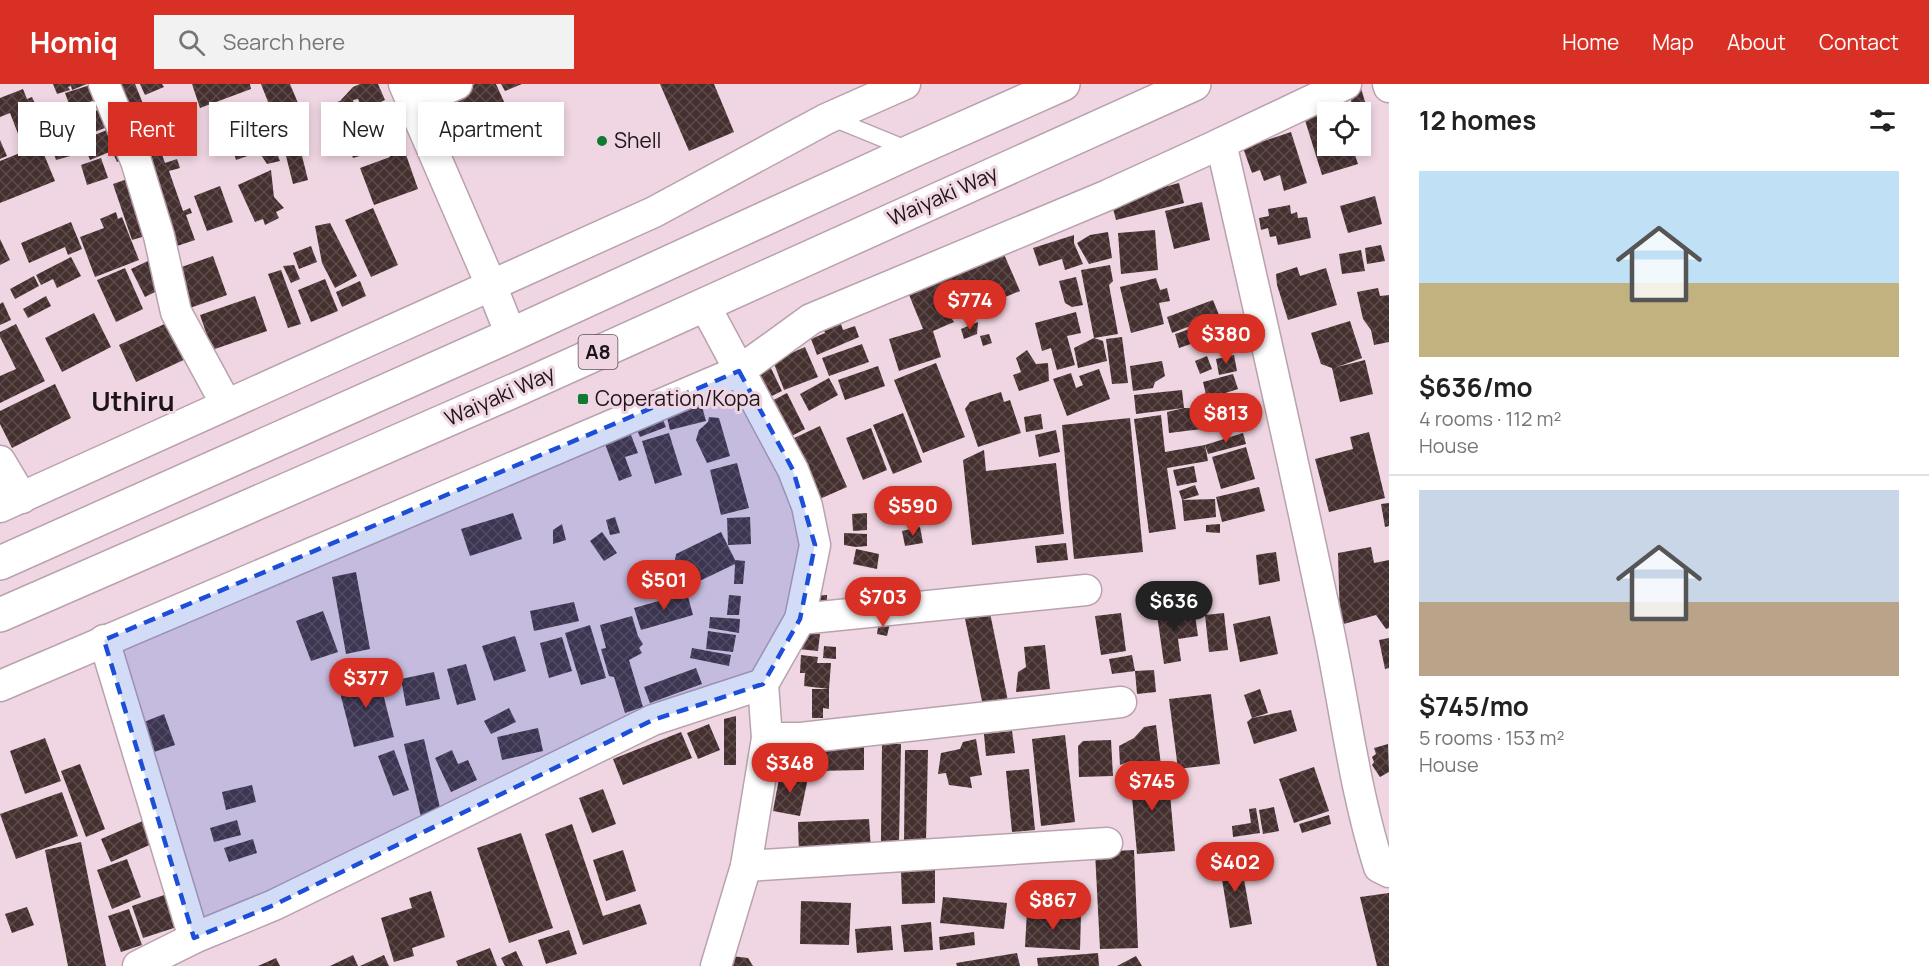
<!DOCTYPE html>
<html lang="en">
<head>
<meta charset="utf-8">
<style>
  :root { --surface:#fff; --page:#f2f2f2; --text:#222; --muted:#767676; --line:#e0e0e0; --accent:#d93025 }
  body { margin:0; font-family:Manrope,sans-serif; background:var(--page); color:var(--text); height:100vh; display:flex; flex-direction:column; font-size:22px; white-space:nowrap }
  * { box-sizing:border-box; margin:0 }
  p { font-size:20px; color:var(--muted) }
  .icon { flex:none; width:33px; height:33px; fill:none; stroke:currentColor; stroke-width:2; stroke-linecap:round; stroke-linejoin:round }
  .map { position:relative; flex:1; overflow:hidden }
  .details { display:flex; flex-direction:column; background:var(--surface); width:540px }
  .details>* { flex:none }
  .banner { position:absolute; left:18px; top:18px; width:570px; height:54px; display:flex; gap:12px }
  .fabs { position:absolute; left:1317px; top:18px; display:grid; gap:12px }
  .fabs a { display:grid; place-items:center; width:54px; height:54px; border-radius:0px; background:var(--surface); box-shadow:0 3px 9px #0003; font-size:30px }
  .price { position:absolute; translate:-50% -51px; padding:0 14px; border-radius:21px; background:var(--accent); color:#fff; font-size:20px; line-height:39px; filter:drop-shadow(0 2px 3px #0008) }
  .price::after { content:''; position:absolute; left:50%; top:36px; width:18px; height:14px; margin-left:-9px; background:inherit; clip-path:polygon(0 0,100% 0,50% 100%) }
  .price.current { background:#222; color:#fff }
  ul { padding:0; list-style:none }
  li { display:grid; align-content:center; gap:12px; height:318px; padding:0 30px }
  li+li { border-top:2px solid var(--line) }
  li span { display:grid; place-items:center; height:186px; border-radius:0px; color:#555 }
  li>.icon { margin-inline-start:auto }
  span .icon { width:108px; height:108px; fill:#fffc; stroke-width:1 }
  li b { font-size:26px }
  h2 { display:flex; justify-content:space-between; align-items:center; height:72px; padding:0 30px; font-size:26px }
  .pill { padding:0 21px; border-radius:0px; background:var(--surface); box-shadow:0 3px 9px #0003; font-size:21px; line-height:54px }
  .pill.current { background:var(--accent); color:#fff }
  header { display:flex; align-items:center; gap:36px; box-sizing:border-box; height:84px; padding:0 30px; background:var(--accent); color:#fff }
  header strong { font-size:28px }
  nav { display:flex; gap:33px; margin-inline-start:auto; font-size:21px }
  .search { width:420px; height:54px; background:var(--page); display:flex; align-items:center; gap:15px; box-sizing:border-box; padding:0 21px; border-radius:0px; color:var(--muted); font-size:22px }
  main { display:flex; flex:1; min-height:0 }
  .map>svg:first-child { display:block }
  .building { fill:url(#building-cross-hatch) }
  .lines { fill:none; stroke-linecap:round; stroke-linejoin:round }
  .lane-casing { stroke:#b9a2ad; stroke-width:18 }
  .street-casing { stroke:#b9a2ad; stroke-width:33 }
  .highway-casing { stroke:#b9a2ad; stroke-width:36 }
  .lane { stroke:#fff; stroke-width:15 }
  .street { stroke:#fff; stroke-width:30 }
  .highway { stroke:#fff; stroke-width:33 }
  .marked { fill:#1d4ed8; fill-opacity:0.2; stroke:#1d4ed8; stroke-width:4.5; stroke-dasharray:12 8; stroke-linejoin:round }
  .poi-dot { fill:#0e7b30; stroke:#efd6e2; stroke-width:2 }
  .labels { text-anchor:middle; stroke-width:6; stroke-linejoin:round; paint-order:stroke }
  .shield { fill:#efd6e2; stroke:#5b4e55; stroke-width:1.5 }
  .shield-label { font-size:20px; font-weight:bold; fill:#1c1418 }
  .poi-label { font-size:21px; fill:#1c1418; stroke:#efd6e2; text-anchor:start }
  .street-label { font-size:21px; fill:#1c1418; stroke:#efd6e2 }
  .district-label { font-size:27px; font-weight:bold; fill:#1c1418; stroke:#efd6e2 }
</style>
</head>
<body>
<header>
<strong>Homiq</strong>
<div class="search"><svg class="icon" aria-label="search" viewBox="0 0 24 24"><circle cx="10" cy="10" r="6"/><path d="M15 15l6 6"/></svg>Search here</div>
<nav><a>Home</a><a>Map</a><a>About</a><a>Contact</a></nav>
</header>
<main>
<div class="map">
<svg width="1389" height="882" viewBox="0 0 1389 882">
  <defs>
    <pattern id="building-cross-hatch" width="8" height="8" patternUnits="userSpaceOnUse" patternTransform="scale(1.5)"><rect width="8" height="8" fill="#453030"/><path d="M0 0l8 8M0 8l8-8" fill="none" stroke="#5d4b4c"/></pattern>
  </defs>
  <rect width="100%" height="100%" fill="#efd6e2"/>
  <g class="building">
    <path d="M53 0H87L72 6 71 2 68 3 70 6 57 10Z"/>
    <path d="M111 0H135L148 32 128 40Z"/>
    <path d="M140 0H162L164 3 145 11Z"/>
    <path d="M192 0H250L251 5 200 24Z"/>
    <path d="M261 0H290L298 19 272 28Z"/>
    <path d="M360 0H378L385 16 363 26 358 15 353 16 359 31 346 36 352 54 357 52 353 43 364 38 362 50 368 52 373 68 353 74 334 19 340 17 353 3Z"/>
    <path d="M475 0H496L510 31 457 55 443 19 462 5Z"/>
    <path d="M501 0H522L505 7Z"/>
    <path d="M660 0H714L734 48 689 67Z"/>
    <path d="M90 1 95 16 71 25 65 9Z"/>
    <path d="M1360 1 1366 21 1353 25 1348 4Z"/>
    <path d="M23 5 27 15 32 13 37 24 32 26 42 53 22 60 10 29 0 33V14Z"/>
    <path d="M253 19 260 38 225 51 218 33Z"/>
    <path d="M1340 22 1342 28H1328V62H1352L1358 80 1322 91 1304 33Z"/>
    <path d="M100 25 107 43 80 54 73 36Z"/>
    <path d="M390 25 418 105 374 121 360 84 390 73 375 31Z"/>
    <path d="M72 40 81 69 56 76 47 48Z"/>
    <path d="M266 40 280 77 267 80 259 68 236 76 229 53 232 52 234 54 238 53 237 49Z"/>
    <path d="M112 44 125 75 117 78 112 67 90 76 82 56Z"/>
    <path d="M1291 48 1307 99 1284 107 1280 91 1264 97 1260 86 1252 89 1243 64Z"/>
    <path d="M155 49 156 52 164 49 166 57 158 59 165 79 177 75 180 84 169 87 183 127 190 124 192 129 186 131 195 156 171 164 133 56Z"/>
    <path d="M0 56 7 72 0 75Z"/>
    <path d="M40 61 55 97 0 119V77Z"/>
    <path d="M300 64 308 96 293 100 285 68Z"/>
    <path d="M101 74 108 94 87 101 81 81Z"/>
    <path d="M271 86 274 113 284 124 276 128 279 134 265 141 263 135 255 138 238 101Z"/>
    <path d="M133 93 152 150 132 156 113 100Z"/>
    <path d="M1179 99 1184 119 1116 136 1111 117Z"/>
    <path d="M220 102 233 138 207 147 194 112Z"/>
    <path d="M1375 112 1382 140 1348 149 1340 122Z"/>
    <path d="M1202 118 1210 156 1174 165 1165 127Z"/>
    <path d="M1290 121 1291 130 1297 128 1298 134 1307 133 1311 154 1278 161 1276 152 1270 153 1268 144 1261 146 1259 134 1269 132 1268 125Z"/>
    <path d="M373 124 398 181 371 193 345 136Z"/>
    <path d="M116 128 118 135 122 133 139 176 95 193 80 153 104 144 100 135Z"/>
    <path d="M71 138 82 165 68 171 65 163 29 179 21 159Z"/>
    <path d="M330 139 357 192 335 204 322 179 315 142Z"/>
    <path d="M1155 146 1158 186 1121 190 1118 149Z"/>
    <path d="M1108 148 1112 174 1089 180 1077 159 1090 151Z"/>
    <path d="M1074 151V159L1083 180 1065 186 1062 175 1039 182 1033 164Z"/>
    <path d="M0 155 10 176 0 181Z"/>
    <path d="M1000 161 1020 207 952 235 954 238 933 247 941 273 899 287 889 255 923 245 905 201Z"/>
    <path d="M1381 161 1385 177 1367 180 1365 164Z"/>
    <path d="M311 162 317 178 299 185 293 169Z"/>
    <path d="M1361 166 1365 187 1342 190 1339 170Z"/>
    <path d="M213 172 227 211 187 225 173 186Z"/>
    <path d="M71 173 81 192 57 204 53 195 41 201 36 191Z"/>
    <path d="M150 176 151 191 159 206 145 213 131 185Z"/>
    <path d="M294 181 300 195 291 199 283 182Z"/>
    <path d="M1110 181 1113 197 1109 201 1118 250 1094 254 1081 186Z"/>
    <path d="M1297 183 1300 192 1326 184 1337 221 1288 236 1277 201 1276 190Z"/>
    <path d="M125 184 143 225 116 238 97 196Z"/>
    <path d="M281 186 301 240 288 244 268 190Z"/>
    <path d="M34 192 39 202 15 215 10 205Z"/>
    <path d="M1076 193 1083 221 1072 223 1065 219 1059 197Z"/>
    <path d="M1156 194 1160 206 1167 204 1170 217 1159 219 1164 240 1131 249 1120 203Z"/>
    <path d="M325 195 338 227 311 238 298 206Z"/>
    <path d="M360 197 366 212 342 223 336 208Z"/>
    <path d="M1378 204 1380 212 1389 211V258L1374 261 1371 246 1363 235 1357 208Z"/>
    <path d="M46 212 51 222 28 234 23 225Z"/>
    <path d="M255 212 267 247 212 266 200 231Z"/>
    <path d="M1213 216 1219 231 1172 249 1167 233Z"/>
    <path d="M3 218 11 236 0 241V220Z"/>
    <path d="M1076 228 1081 249 1067 252 1075 281 1057 286 1051 264 1042 267 1035 239Z"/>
    <path d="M94 229 111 263 62 288 45 254Z"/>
    <path d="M1222 234 1226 248 1179 264 1175 250Z"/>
    <path d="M171 237 188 274 136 298 119 261Z"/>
    <path d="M840 237 843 246 855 242 859 253 817 271 811 255 825 249 823 244Z"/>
    <path d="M1350 237 1362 274 1337 283 1365 276 1373 310 1340 318 1332 284 1321 280 1311 249Z"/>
    <path d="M978 238 977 250 964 255 961 245Z"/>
    <path d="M16 240 45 297 0 319V292L16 285 0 253V248Z"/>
    <path d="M989 250 992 259 983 262 980 252Z"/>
    <path d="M1122 253 1128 299 1112 300 1106 255Z"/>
    <path d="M1094 254 1103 257 1107 277 1078 284 1074 264Z"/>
    <path d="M862 260 869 278 829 292 822 274Z"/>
    <path d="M805 263 818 293 784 306 773 277Z"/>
    <path d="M1027 266 1036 280 1048 279 1049 297 1019 307 1013 291 1021 288 1016 274Z"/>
    <path d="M1234 271 1237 287 1219 291 1216 275Z"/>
    <path d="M1207 272 1212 285 1200 290 1195 277Z"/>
    <path d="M766 274 782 307 755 320 745 290Z"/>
    <path d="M1162 277 1165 292 1155 298 1153 304 1133 307 1130 282Z"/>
    <path d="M936 279 965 353 923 369 894 296Z"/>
    <path d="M878 282 885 302 845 316 838 296Z"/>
    <path d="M1099 285 1110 315 1067 332 1053 295 1071 289 1076 304 1083 301 1079 292Z"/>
    <path d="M1233 290 1238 305 1207 315 1203 298Z"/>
    <path d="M829 294 838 311 809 327 800 310Z"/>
    <path d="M55 300 71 334 12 364 0 340V327Z"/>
    <path d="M697 304 706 337 670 346 662 313Z"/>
    <path d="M1182 306 1184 324 1136 330 1134 311Z"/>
    <path d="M1001 308 1004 318 1010 316 1021 349 978 363 965 325 970 318Z"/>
    <path d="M787 309 805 345 778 359 760 323Z"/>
    <path d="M658 324 666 343 640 353 632 334Z"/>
    <path d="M1184 324H1199L1202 345 1169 349 1167 328Z"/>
    <path d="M903 329 922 378 893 390 873 341Z"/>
    <path d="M1041 330 1043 345 1026 348 1024 333Z"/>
    <path d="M1161 331 1165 368 1205 361 1208 377 1167 384 1176 445 1149 449 1134 335Z"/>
    <path d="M709 333 719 334 730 372 707 379 696 356 699 346 708 338Z"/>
    <path d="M1130 334 1143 468 1074 475 1062 341Z"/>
    <path d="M626 338 638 369 625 373 632 392 619 397 600 347Z"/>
    <path d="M820 342 847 403 806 421 779 361Z"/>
    <path d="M871 344 887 386 863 396 846 354Z"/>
    <path d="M1056 346 1060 368 1039 373 1035 351Z"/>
    <path d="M1369 348 1385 414 1329 428 1315 375 1353 365 1350 353Z"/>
    <path d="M669 349 682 391 655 400 642 357Z"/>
    <path d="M1243 349 1246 360 1208 370 1205 361Z"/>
    <path d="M1246 363 1255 395 1221 405 1212 373Z"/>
    <path d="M984 366 986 387 1056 379 1064 450 972 461 963 376Z"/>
    <path d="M737 379 749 424 721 431 710 386Z"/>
    <path d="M1194 382 1197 398 1177 402 1173 386Z"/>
    <path d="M1195 401 1199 411 1182 416 1215 415 1216 433 1184 437 1182 416 1179 407Z"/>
    <path d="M1259 403 1265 427 1222 438 1216 413Z"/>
    <path d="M1389 419V442L1385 443 1381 420Z"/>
    <path d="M513 429 522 455 470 472 461 445Z"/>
    <path d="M867 429V446L853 447 852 430Z"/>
    <path d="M615 433 620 449 610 451 606 436Z"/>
    <path d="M750 433 751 460 728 461 727 434Z"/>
    <path d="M562 440 566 456 553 460V446Z"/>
    <path d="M1220 440V449L1206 448V441Z"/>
    <path d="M920 443 923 459 905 462 902 447Z"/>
    <path d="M602 448 617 469 604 477 590 457Z"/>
    <path d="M721 448 735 476 745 477 743 500H734L735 480 685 504 674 482 676 470Z"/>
    <path d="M844 449 867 450V462L856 463 844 461Z"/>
    <path d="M1066 459 1068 476 1037 479 1035 462Z"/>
    <path d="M1371 463 1374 479 1389 476V544L1386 545 1376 531 1340 541 1338 469Z"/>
    <path d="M856 465 879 470 877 485 853 480Z"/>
    <path d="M1276 468 1280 497 1259 501 1256 471Z"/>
    <path d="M356 488 370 565 346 570 332 493Z"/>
    <path d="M687 509 693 531 641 546 634 524Z"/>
    <path d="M729 511 741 512 739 531H727Z"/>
    <path d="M827 511V524L806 512Z"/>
    <path d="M574 518 579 537 534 547 530 527Z"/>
    <path d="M1173 522 1175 534 1195 531 1198 552 1178 555 1181 577 1164 580 1156 524Z"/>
    <path d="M989 524 1008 617 983 622 963 525Z"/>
    <path d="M323 527 338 568 311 577 296 537Z"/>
    <path d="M1121 529 1126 567 1101 571 1095 532Z"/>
    <path d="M1224 529 1228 566 1209 568 1205 531Z"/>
    <path d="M632 532 638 552 643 560 639 564 642 569 629 576 643 623 625 629 614 593 609 592 601 565 606 564 600 541Z"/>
    <path d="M1270 532 1278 570 1240 578 1233 540Z"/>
    <path d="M710 533 740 535 739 549 709 544Z"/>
    <path d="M879 537 890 539 887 552 877 550Z"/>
    <path d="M590 541 606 594 581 601 565 549Z"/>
    <path d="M708 547 736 551 733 568 706 565Z"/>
    <path d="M799 549 820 550 818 567 798 565Z"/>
    <path d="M515 552 526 587 494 597 482 562Z"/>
    <path d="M562 553 572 587 549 594 540 559Z"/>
    <path d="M1389 554V584L1385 585 1379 556Z"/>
    <path d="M1045 561 1050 605 1016 608 1018 588 1026 583 1024 563Z"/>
    <path d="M824 562 836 563V575L823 574Z"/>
    <path d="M692 564 731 571 729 582 690 574Z"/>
    <path d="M801 571 818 573 817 579H831L829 605 804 602 805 589H800Z"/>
    <path d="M1132 571 1135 587 1112 590 1109 575Z"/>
    <path d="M466 580 476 616 457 621 447 585Z"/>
    <path d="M696 584 702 600 650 619 644 603Z"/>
    <path d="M377 586 394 653 354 663 337 597Z"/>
    <path d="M1154 586 1156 608 1137 610 1135 587Z"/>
    <path d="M434 588 440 615 406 622 401 595Z"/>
    <path d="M812 605H829V625L823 624V634H812Z"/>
    <path d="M1260 605 1268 629 1252 634 1244 611Z"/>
    <path d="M1211 610 1220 680 1178 685 1169 615Z"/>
    <path d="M509 624 516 638 491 650 484 637Z"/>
    <path d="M1291 626 1297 647 1254 660 1247 638 1252 634Z"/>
    <path d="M164 630 175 661 154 668 144 638Z"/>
    <path d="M736 632V681H724V635Z"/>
    <path d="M709 640 720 666 698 675 687 649Z"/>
    <path d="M1156 641 1161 681 1133 685 1131 677 1120 681 1119 662 1134 654 1144 643Z"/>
    <path d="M538 644 543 667 502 676 497 653Z"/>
    <path d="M1012 647 1015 669 986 672 984 650Z"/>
    <path d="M681 648 692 674 623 701 613 675Z"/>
    <path d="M1065 651 1075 738 1041 742 1032 655Z"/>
    <path d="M45 654 61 697 25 710 10 667Z"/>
    <path d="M424 655 444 741 424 746 404 660Z"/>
    <path d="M976 655 982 691 970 693 972 704 949 701 946 689 938 690 941 669 960 665 963 658Z"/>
    <path d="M1111 656 1113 692 1079 693 1078 662 1083 657Z"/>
    <path d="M882 660H901L899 757H881Z"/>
    <path d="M1388 660 1389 688 1380 693 1372 681 1374 678 1372 673 1376 670 1374 664Z"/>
    <path d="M864 661V686L816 687V663Z"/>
    <path d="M394 666 409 706 393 712 378 672Z"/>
    <path d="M452 666 458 680 468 676 477 696 451 708 435 674Z"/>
    <path d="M905 666H928L926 758H904Z"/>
    <path d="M80 680 105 745 86 753 61 687Z"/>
    <path d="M1314 683 1329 727 1294 739 1279 695Z"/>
    <path d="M1029 685 1035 746 1012 748 1006 687Z"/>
    <path d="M1168 687 1175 767 1137 770 1130 690Z"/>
    <path d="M780 689 808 694 800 732 773 727Z"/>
    <path d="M252 701 256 718 226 726 222 708Z"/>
    <path d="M603 705 616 740 592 749 579 714Z"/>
    <path d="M62 708 78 752 16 775 0 730Z"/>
    <path d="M1274 723 1279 747 1263 750 1259 726Z"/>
    <path d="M1256 724 1260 749 1233 753 1232 742 1251 739 1249 725Z"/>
    <path d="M1329 731 1331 740 1302 749 1299 740Z"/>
    <path d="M152 733 163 755 111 778 101 755Z"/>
    <path d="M869 735 871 767 799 770 798 738Z"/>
    <path d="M237 736 241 751 214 758 210 744Z"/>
    <path d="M572 740 603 832 640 820 647 840 583 861 545 750Z"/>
    <path d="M521 749 553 844 509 859 477 764Z"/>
    <path d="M253 755 257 769 229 778 224 764Z"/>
    <path d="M81 758 106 882H68L45 766Z"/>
    <path d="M623 766 636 807 606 817 593 776Z"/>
    <path d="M1134 766 1138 864 1100 865 1095 768Z"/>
    <path d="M1240 773 1252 840 1230 844 1219 777Z"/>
    <path d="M127 775 141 813 112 825 97 786Z"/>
    <path d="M935 786V819L902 820 901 787Z"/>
    <path d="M431 807 445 853 412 864 414 872 394 878 381 834 412 824 409 814Z"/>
    <path d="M1389 809V882H1377L1360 813Z"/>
    <path d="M167 810 177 843 143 854 132 822Z"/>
    <path d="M943 813 1007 819 1004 845 940 839Z"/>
    <path d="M801 817 851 819 849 861 800 860Z"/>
    <path d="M27 823 34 841 12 849 5 830Z"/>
    <path d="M129 825 142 861 121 868 108 832Z"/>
    <path d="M1027 827 1081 830 1080 866 1025 863Z"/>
    <path d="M931 838 933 866 904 868 901 841Z"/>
    <path d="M891 842 893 866 857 869 855 845Z"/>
    <path d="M569 846 577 870 546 880 538 856Z"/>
    <path d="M974 848 975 861 940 866 939 853Z"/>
    <path d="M490 864 497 882H458L456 877Z"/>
    <path d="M516 867 523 882H505L501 874Z"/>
    <path d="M1017 869 1020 882H957L956 879Z"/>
    <path d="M1098 869 1099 882H1038L1037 874Z"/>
    <path d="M353 871 358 882H330Z"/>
    <path d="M384 871 389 882H360Z"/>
    <path d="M723 871 748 874 753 882H722Z"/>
    <path d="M1136 872 1142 882H1117Z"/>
    <path d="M276 874 280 882H258Z"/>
  </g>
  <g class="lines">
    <defs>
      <path id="lane" d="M829 33 910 66"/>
      <g id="street">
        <path d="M104 0 136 77 159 152 176 228 226 320"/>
        <path d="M404 0 491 201 511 251"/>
        <path d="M1388 0 1389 3"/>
        <path d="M411 20 457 0"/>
        <path d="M1220 60 1224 72C1260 229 1295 385 1328 543 1345 623 1354 704 1379 783L1389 788"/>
        <path d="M704 220 793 386 807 422 815 461 800 535 763 600 767 654 746 782 716 882"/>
        <path d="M0 377 22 414"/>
        <path d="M0 423 654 128 826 35 905 0"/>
        <path d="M800 535 1086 506"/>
        <path d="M104 556 194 854"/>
        <path d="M0 602 739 287 811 235 1108 111 1211 64 1346 0"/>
        <path d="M767 654H801L1121 618"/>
        <path d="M746 782 1107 759"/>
        <path d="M138 882 194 854 274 821 653 636 763 600"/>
      </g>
      <g id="highway">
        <path d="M0 479 511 251 912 67 1063 0"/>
        <path d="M0 531 520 304 1194 0"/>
      </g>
    </defs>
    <use href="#lane" class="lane-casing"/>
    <use href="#street" class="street-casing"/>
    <use href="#highway" class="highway-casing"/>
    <use href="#lane" class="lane"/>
    <use href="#street" class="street"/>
    <use href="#highway" class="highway"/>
  </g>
  <path class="marked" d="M739 287 793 386 815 461 800 535 763 600 653 636 274 821 194 854 104 556Z"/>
  <g class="poi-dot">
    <circle cx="602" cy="57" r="6"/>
    <rect x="577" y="309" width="12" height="12" rx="3"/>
  </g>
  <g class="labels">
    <rect class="shield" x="578.5" y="251" width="39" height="34" rx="4.5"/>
    <g class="shield-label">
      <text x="598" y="275">A8</text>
    </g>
    <g class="poi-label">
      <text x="614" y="64">Shell</text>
      <text x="595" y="322">Coperation/Kopa</text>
    </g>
    <g class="street-label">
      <text transform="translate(943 112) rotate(-24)" y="7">Waiyaki Way</text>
      <text transform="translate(500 312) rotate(-24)" y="7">Waiyaki Way</text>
    </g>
    <g class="district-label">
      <text x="133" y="327">Uthiru</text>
    </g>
  </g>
</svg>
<div class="fabs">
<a><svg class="icon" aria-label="locate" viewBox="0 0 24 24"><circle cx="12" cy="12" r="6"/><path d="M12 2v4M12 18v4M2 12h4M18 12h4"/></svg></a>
</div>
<b class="price" style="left:970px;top:247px">$774</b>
<b class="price" style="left:1226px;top:281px">$380</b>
<b class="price" style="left:1226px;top:360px">$813</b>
<b class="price" style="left:913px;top:453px">$590</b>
<b class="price" style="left:664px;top:527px">$501</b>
<b class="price" style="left:883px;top:544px">$703</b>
<b class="price current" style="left:1174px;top:548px">$636</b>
<b class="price" style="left:366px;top:625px">$377</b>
<b class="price" style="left:790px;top:710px">$348</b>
<b class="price" style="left:1152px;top:728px">$745</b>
<b class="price" style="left:1235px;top:809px">$402</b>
<b class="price" style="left:1053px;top:847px">$867</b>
<div class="banner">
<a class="pill">Buy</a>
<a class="pill current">Rent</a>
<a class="pill">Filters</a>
<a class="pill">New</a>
<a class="pill">Apartment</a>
</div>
</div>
<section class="details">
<h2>12 homes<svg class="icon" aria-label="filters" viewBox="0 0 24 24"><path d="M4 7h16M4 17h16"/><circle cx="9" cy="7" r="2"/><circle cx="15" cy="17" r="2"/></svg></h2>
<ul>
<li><span style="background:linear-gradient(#bfe0f5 60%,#c2b280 0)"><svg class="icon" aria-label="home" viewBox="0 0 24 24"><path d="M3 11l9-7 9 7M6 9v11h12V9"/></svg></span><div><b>$636/mo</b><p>4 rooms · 112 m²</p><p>House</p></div></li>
<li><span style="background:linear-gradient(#c9d6e8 60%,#b9a48a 0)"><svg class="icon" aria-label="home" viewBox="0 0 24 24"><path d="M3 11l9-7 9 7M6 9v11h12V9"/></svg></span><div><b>$745/mo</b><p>5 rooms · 153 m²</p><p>House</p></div></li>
</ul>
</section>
</main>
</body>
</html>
